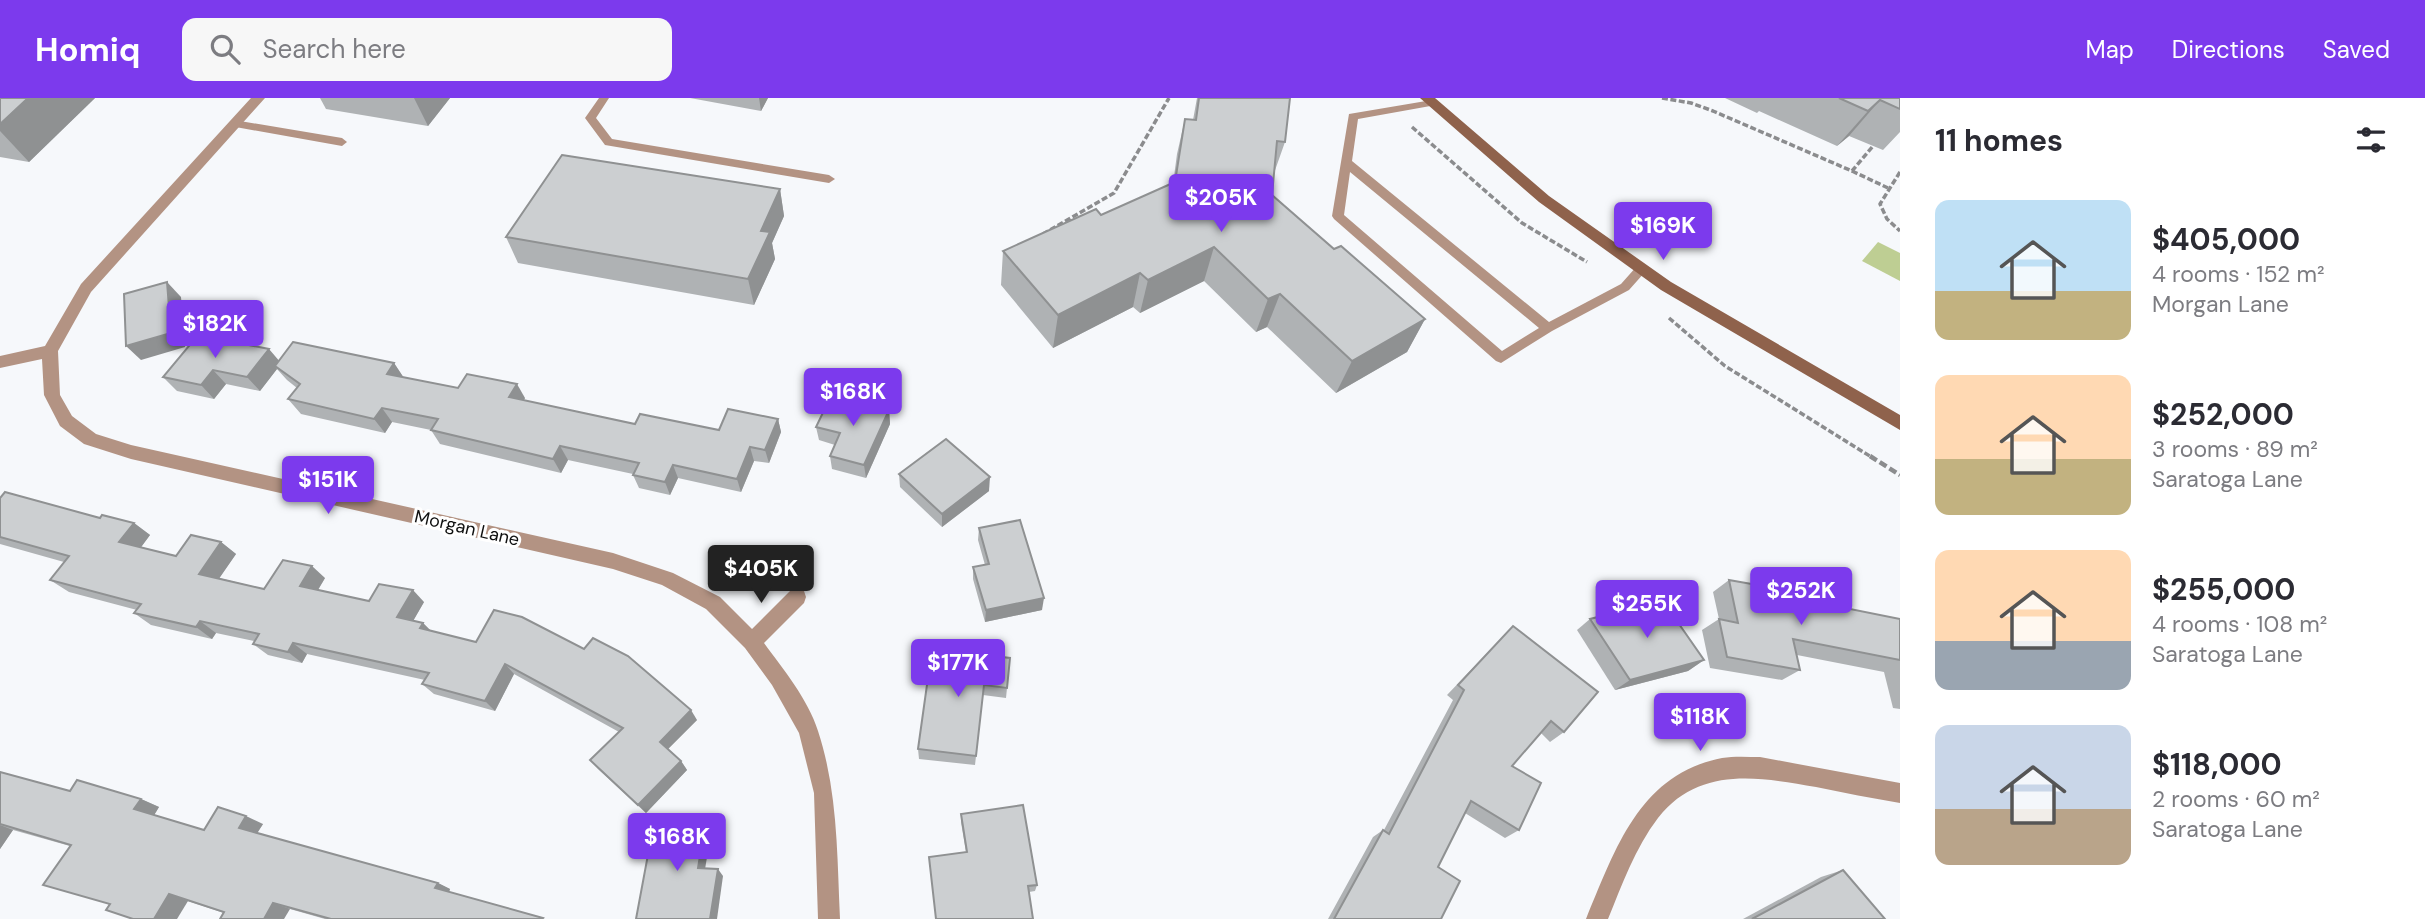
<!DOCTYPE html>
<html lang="en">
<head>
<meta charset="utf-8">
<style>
  :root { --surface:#fff; --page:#f7f7f7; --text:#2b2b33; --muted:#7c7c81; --accent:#7c3aed }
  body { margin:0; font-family:"DM Sans",sans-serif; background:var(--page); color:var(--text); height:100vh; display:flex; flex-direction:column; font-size:26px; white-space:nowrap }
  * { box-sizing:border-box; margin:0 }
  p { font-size:23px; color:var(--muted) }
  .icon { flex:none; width:38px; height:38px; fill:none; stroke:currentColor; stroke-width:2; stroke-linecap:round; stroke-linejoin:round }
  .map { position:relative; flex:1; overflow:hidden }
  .details { display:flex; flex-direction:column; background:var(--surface); width:525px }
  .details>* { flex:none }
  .price { position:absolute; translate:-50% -60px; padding:0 16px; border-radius:7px; background:var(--accent); color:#fff; font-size:23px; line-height:46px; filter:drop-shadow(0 2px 4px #0008) }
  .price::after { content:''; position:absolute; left:50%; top:42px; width:21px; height:16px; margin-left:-10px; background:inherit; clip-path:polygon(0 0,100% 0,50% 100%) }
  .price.current { background:#222; color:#fff }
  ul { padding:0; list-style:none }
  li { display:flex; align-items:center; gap:21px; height:175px; padding:0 35px }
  li span { display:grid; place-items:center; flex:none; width:196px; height:140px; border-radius:14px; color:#555 }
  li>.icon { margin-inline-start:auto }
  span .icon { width:84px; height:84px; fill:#fffc; stroke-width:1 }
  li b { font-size:30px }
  h2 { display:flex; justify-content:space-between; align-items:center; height:84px; padding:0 35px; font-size:30px }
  header { display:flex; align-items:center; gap:42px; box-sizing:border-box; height:98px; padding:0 35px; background:var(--accent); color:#fff }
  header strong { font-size:33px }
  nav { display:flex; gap:38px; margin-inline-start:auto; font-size:24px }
  .search { width:490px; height:63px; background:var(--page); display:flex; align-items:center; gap:18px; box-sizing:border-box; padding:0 24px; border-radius:14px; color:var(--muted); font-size:26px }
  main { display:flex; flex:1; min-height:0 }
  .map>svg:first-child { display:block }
  .green { fill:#bece93 }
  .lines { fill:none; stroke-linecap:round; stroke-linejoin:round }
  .path-far1 { stroke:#8b8c8e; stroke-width:3.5; stroke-dasharray:6 2.5; stroke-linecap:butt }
  .path { stroke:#8b8c8e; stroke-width:4.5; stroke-dasharray:8 3.5; stroke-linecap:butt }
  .lane { fill:#b39383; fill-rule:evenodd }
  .street { fill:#b39383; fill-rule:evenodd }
  .secondary { fill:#8f624c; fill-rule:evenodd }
  .wall { fill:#afb2b4 }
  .shaded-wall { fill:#8f9192 }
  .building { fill:#cccfd1; stroke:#8f9192; stroke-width:2 }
  .labels { text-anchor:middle; stroke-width:6; stroke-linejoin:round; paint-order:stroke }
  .street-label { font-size:18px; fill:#0f1010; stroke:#fff }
</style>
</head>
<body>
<header>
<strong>Homiq</strong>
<div class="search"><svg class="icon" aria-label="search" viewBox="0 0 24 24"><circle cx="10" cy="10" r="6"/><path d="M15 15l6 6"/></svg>Search here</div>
<nav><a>Map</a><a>Directions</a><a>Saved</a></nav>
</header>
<main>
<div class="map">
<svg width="1900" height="821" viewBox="0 0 1900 821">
  <rect width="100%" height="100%" fill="#f6f8fb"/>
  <path class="green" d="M1878 144 1900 155V183L1862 163Z"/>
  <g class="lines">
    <g class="path-far1">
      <path d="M1662 0 1691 5 1713 13 1852 73 1873 48"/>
      <path d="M1412 29 1522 125 1587 164"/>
      <path d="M1852 73 1888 90"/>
      <path d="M1900 74 1880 106 1887 121 1900 133"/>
      <path d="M1043 136 1114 95 1169 0"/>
      <path d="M1669 220 1725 268 1873 360"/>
    </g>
    <path class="path" d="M1870 358 1900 377"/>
    <g class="lane">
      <path d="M599 0H609L596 20 612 41 829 77 835 81 829 85 605 47 585 20Z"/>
      <path d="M1432 2 1436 3V7L1358 21 1352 63 1549 224 1621 186 1637 168H1645L1647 171 1645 174 1629 192 1552 233 1501 265 1496 263 1334 121 1332 118 1349 16ZM1350 74 1539 230 1502 253 1344 117Z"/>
      <path d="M234 22 342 40 347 44 342 48 230 28 229 26Z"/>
    </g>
    <g class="street">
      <path d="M251 0H265L91 194 58 253 60 297 72 318 96 336 131 347 613 455 673 475 720 499 752 531 790 493 797 491 804 493 806 499 804 505 764 545C783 571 808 601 818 633 838 694 837 757 840 821H818L814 695 799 635 772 587 745 550 706 511 662 487 613 471 131 361 84 346 60 328 44 297 42 261 0 270V258L45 248 81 186Z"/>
      <path d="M1760 659 1900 685V705C1872 700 1844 695 1816 689 1758 679 1699 668 1658 720 1635 750 1622 787 1608 821H1586C1615 752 1639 676 1722 660 1734 658 1748 659 1760 659Z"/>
    </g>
    <path class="secondary" d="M1420 0H1435L1549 98 1671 184 1900 317V332L1661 192 1539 104Z"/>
  </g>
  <g class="wall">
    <path d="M0 0H95L29 64 0 59Z"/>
    <path d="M320 0H450L428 28 326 11Z"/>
    <path d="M690 0H768L761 13Z"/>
    <path d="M1197 0H1290L1285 44 1273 78 1272 97 1334 151 1425 221 1407 254 1336 295 1267 229 1256 234 1204 183 1140 215 1133 209 1053 250 1001 187 1003 153 1101 117 1173 86 1177 56 1185 21 1193 22Z"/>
    <path d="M1725 0H1900V34L1883 52 1849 38 1837 48 1759 13 1757 15Z"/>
    <path d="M780 91 784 118 772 145 775 161 754 207 518 165 506 139Z"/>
    <path d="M279 263 394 265 403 279 458 290 525 300 524 302 635 326 719 332 778 321 781 334 769 365 754 363 741 394 678 380 670 397 639 390 633 377V376L568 362 561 375 440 346 431 332 392 324 385 335 301 316 288 301 297 290 287 282 277 271 260 293 226 286 214 301 177 293 163 279Z"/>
    <path d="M889 312 890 326 866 380 832 371 830 358 835 347 819 342 816 329Z"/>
    <path d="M899 376 989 393 942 429 900 389Z"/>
    <path d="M0 400 100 420 134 425 150 437 141 449 176 458 221 444 236 456 219 480 264 491 325 480 318 492 369 503 424 504 413 523 423 525 431 533 697 622 668 651 681 663 687 672 646 715 598 671 590 662 619 634 514 576 495 613 434 596 422 586 425 582 307 556 302 565 268 557 253 546 254 543 216 535 212 541 151 527 134 515 137 512 69 494 50 482 64 464 0 446Z"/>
    <path d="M979 430 1042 512 985 524 973 481V469L985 467 978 442Z"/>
    <path d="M1729 482 1810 503 1900 521V611L1893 610 1884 574 1797 557 1800 572 1782 582 1710 570 1702 532 1719 521 1713 494Z"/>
    <path d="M1590 521 1704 562 1688 573 1615 592 1577 532Z"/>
    <path d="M1513 528 1564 634 1550 644 1541 635 1512 668 1519 732 1505 740 1465 715 1438 769 1441 821H1328L1373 739 1383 732H1384L1453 602 1447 597Z"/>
    <path d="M1010 560 1006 600 983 597 975 667 919 661 918 651Z"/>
    <path d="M0 674 70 693 141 701 159 709 154 717 204 732 263 726 257 735 438 785 450 791 449 794 545 821H325L290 811 224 815 188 803 110 806 70 748 13 732 0 751Z"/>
    <path d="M961 716 1037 787 1035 793 1029 794 966 754 961 724Z"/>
    <path d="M1843 772 1885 821H1743L1821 779Z"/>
  </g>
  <g class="shaded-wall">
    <path d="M28 0H95L29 64 0 33V26Z"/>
    <path d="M414 0H450L428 28Z"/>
    <path d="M759 0H768L761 13Z"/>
    <path d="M1880 2 1849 38 1837 48 1868 13Z"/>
    <path d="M780 91 784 118 772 145 775 161 754 207 748 181 761 133Z"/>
    <path d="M1214 149 1204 183 1140 215 1148 182Z"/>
    <path d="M1140 175 1133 209 1053 250 1058 217Z"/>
    <path d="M167 184 181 199 185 249 141 262 126 248Z"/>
    <path d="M1280 196 1267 229 1256 234 1268 201Z"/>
    <path d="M1425 221 1407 254 1336 295 1352 263Z"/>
    <path d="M269 251 281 265 275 268 277 271 260 293 247 279Z"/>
    <path d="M394 265 404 280 387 276Z"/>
    <path d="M213 272 226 286 214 301 201 287Z"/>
    <path d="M517 286 525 300 517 313 509 299Z"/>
    <path d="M382 310 392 324 385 335 374 321Z"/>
    <path d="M889 312 890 326 866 380 864 367Z"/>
    <path d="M778 321 781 334 769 365 765 352Z"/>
    <path d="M560 348 568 362 561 375 553 361Z"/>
    <path d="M750 349 754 363 741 394 737 381Z"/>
    <path d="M673 367 678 380 670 397 665 384Z"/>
    <path d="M990 379 989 393 942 429V416Z"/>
    <path d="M134 425 150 437 136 456 119 444Z"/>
    <path d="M221 444 236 456 214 488 199 476Z"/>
    <path d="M312 468 325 480 313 500 300 488Z"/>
    <path d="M413 492 424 504 409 530 397 519Z"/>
    <path d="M1044 500 1042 512 985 524 986 512Z"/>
    <path d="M200 523 216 535 212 541 196 529Z"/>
    <path d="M423 525 434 536 420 530Z"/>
    <path d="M293 545 307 556 302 565 288 554Z"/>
    <path d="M1704 562 1688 573 1615 592 1630 582Z"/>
    <path d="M505 566 514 576 495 613 485 603Z"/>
    <path d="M691 612 697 622 666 653 660 644Z"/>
    <path d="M681 663 687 672 646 715 638 707Z"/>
    <path d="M141 701 159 709 153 719 134 711Z"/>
    <path d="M246 718 263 726 256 737 239 730Z"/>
    <path d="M706 722 712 730 704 777 698 770Z"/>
    <path d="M0 727 13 732 0 751Z"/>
    <path d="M718 771 723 778 717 821H710Z"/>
    <path d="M438 785 450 791 448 796 435 790Z"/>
    <path d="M169 796 188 803 177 821H154Z"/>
    <path d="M273 805 290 811 284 821H264Z"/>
  </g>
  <g class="building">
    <path d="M0 0H28L0 26Z"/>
    <path d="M1199 0H1290L1285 44 1277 43 1272 97 1334 151 1341 148 1425 221 1352 263 1280 196 1268 201 1214 149 1148 182 1140 175 1058 217 1003 153 1096 111 1101 117 1175 84 1185 21 1196 22Z"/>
    <path d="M1839 0H1900V11L1880 2 1868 13Z"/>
    <path d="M562 57 780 91 761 133 770 134 748 181 506 139Z"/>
    <path d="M167 184 171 235 126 248 124 196Z"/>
    <path d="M198 237 269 251 247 279 213 272 201 287 163 279Z"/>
    <path d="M293 244 394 265 387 276 458 290 467 276 517 286 509 299 635 326 640 316 719 332 728 311 778 321 765 352 750 349 737 381 673 367 665 384 633 377 639 365 560 348 553 361 431 332 438 321 382 310 374 321 288 301 300 286 275 268Z"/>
    <path d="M831 298 889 312 864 367 830 358 840 335 816 329Z"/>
    <path d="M946 341 990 379 942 416 899 376Z"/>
    <path d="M5 394 100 420 102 417 134 425 119 444 176 458 191 437 221 444 199 476 264 491 283 462 312 468 300 488 369 503 379 486 413 492 397 519 423 525 420 530 476 544 494 512 522 519 584 551 593 540 628 558 691 612 660 644 681 663 638 707 590 662 623 630 505 566 485 603 422 586 429 575 293 545 288 554 253 546 259 536 200 523 196 529 134 515 141 506 50 482 69 458 0 439V400Z"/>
    <path d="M1020 422 1044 500 986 512 973 469 989 466 979 430Z"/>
    <path d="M1729 482 1808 496 1810 503 1900 521V562L1793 541 1800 572 1727 559 1719 521 1738 525Z"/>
    <path d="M1663 503 1704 562 1630 582 1590 521Z"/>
    <path d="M1513 528 1598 594 1564 634 1551 623 1512 668 1541 685 1519 732 1471 703 1438 769 1460 783 1441 821H1334L1383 732 1389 736 1464 592 1458 587Z"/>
    <path d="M932 551 1010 560 1007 590 984 587 976 658 918 651Z"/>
    <path d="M0 674 70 693 77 682 141 701 134 711 204 732 218 709 246 718 239 730 438 785 435 790 543 820 542 821H331L273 805 264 821H220L224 814 169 796 154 821H133L106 812 110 806 43 787 71 747 0 726Z"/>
    <path d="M1023 707 1037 787 1028 788 1033 821H936L929 759 967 754 961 716Z"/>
    <path d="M655 719 706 722 698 770 718 771 710 821H636Z"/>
    <path d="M1843 772 1885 821H1752Z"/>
  </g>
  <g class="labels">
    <g class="street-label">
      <text transform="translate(467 430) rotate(13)" y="6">Morgan Lane</text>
    </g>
  </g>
</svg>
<b class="price" style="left:1221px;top:136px">$205K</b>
<b class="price" style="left:1663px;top:164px">$169K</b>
<b class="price" style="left:215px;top:262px">$182K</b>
<b class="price" style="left:853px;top:330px">$168K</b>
<b class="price" style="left:328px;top:418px">$151K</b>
<b class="price current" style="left:761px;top:507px">$405K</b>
<b class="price" style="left:1801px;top:529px">$252K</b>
<b class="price" style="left:1647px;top:542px">$255K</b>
<b class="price" style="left:958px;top:601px">$177K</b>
<b class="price" style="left:1700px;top:655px">$118K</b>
<b class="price" style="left:677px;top:775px">$168K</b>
</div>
<section class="details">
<h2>11 homes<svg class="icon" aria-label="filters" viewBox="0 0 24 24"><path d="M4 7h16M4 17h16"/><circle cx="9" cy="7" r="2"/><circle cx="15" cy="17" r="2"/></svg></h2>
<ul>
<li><span style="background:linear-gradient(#bfe0f5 65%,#c2b280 0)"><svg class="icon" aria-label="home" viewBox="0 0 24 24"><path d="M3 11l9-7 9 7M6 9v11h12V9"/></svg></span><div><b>$405,000</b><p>4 rooms · 152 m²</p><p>Morgan Lane</p></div></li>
<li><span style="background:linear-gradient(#ffd9b3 60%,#c2b280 0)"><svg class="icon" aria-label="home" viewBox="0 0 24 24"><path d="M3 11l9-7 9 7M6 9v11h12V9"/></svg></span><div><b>$252,000</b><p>3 rooms · 89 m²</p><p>Saratoga Lane</p></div></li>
<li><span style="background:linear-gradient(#ffd9b3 65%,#9aa5b1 0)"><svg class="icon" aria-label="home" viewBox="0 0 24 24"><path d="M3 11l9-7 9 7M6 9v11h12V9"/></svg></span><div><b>$255,000</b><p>4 rooms · 108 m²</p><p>Saratoga Lane</p></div></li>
<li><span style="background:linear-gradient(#c9d6e8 60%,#b9a48a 0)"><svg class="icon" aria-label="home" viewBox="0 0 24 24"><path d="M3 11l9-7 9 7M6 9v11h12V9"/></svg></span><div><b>$118,000</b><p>2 rooms · 60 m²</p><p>Saratoga Lane</p></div></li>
</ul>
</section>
</main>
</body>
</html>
